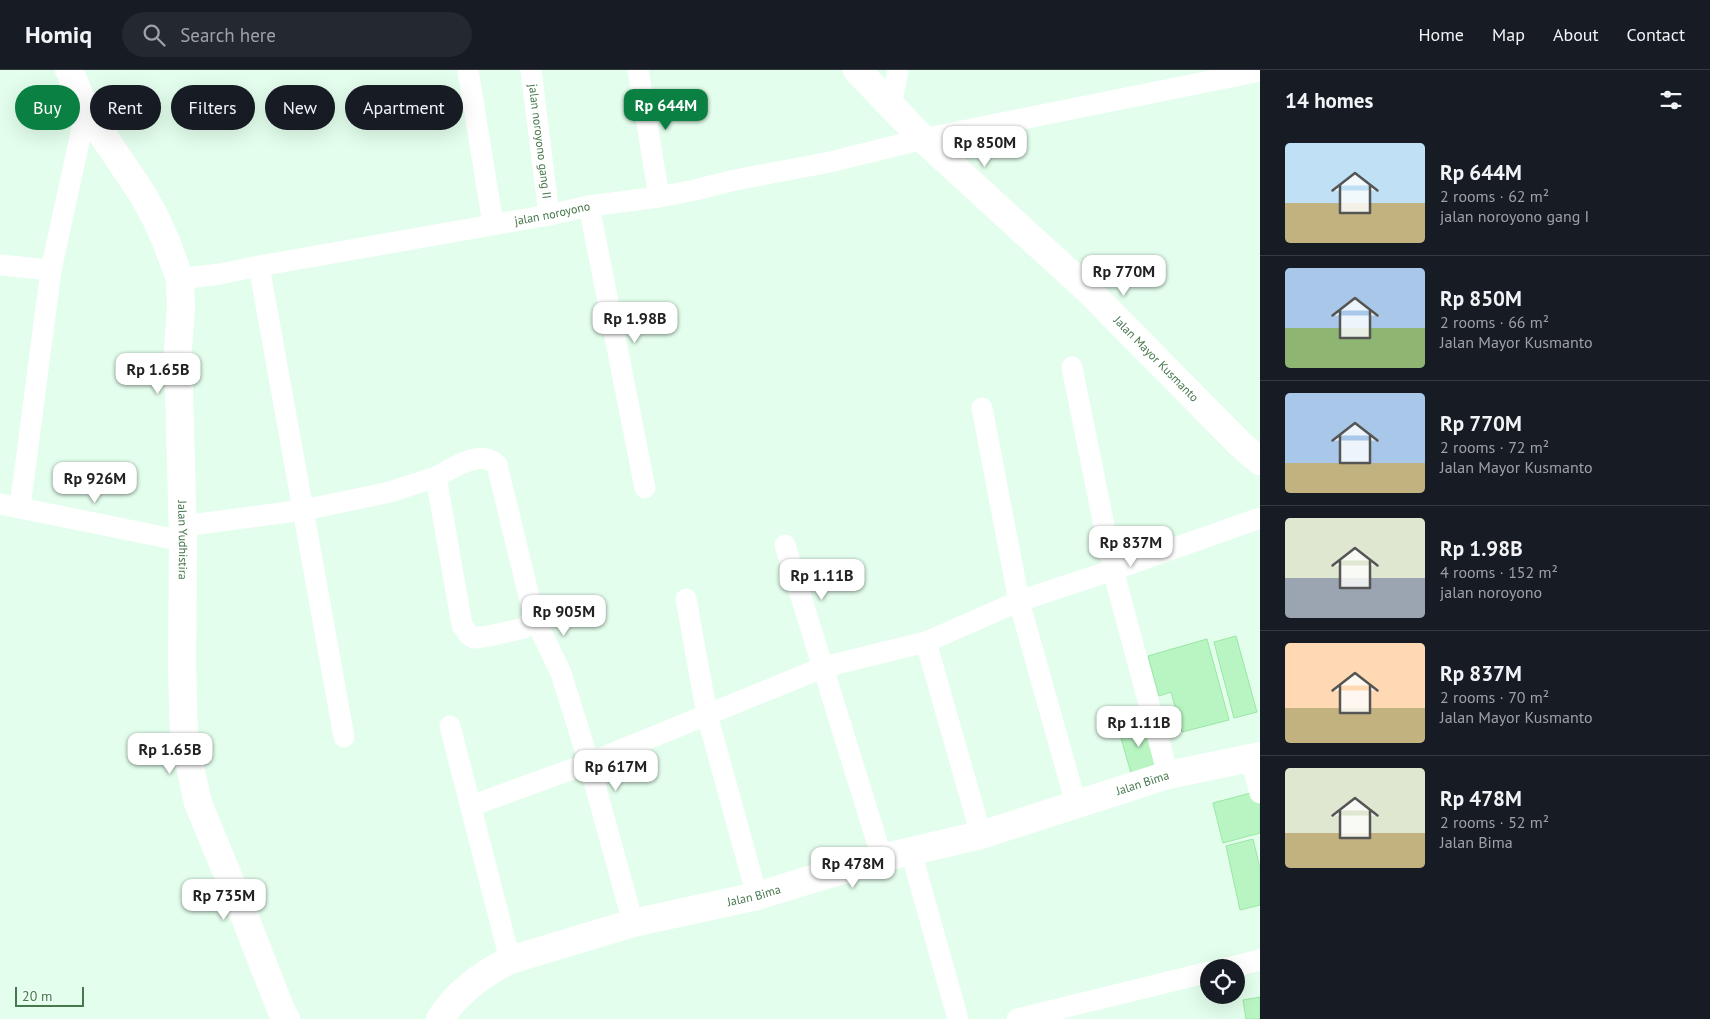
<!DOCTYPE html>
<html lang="en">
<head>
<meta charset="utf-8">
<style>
  :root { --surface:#171b24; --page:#242831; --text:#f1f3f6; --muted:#9ea1a6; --line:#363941; --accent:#0b8043 }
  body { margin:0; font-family:"PT Sans",sans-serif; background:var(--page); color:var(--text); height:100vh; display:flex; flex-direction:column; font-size:19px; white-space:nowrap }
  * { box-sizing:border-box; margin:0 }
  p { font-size:16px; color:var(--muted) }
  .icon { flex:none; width:28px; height:28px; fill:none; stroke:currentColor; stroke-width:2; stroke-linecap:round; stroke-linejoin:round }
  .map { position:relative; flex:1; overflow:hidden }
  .panel { display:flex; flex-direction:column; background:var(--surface); width:450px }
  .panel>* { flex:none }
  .guide { position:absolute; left:15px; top:15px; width:475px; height:45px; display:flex; gap:10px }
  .controls { position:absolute; left:1200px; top:889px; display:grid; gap:10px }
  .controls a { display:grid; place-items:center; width:45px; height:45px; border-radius:50%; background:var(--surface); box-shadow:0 5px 20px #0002; font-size:25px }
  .scale { position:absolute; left:15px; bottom:12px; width:69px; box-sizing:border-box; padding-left:5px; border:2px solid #47774c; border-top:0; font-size:14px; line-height:18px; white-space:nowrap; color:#47774c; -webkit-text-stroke:4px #eafff2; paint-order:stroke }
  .price { position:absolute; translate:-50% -42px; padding:0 11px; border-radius:10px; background:#fff; color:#222; font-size:16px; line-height:32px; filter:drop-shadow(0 1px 2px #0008) }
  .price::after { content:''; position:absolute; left:50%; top:30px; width:15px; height:11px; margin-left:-8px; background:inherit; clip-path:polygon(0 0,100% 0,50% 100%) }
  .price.active { background:var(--accent); color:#fff }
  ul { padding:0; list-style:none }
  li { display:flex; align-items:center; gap:15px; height:125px; padding:0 25px }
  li+li { border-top:1px solid var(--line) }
  li span { display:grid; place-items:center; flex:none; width:140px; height:100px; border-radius:5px; color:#555 }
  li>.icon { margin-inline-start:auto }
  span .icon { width:60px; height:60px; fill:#fffc; stroke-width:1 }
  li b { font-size:21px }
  h2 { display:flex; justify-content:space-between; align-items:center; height:60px; padding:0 25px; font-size:21px }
  .tag { padding:0 18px; border-radius:22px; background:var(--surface); box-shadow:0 5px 20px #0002; font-size:18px; line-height:45px }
  .tag.active { background:var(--accent); color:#fff }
  header { display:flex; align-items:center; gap:30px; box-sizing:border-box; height:70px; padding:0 25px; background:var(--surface); border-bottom:1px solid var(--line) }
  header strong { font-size:24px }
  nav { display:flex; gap:28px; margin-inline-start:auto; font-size:18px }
  .search { width:350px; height:45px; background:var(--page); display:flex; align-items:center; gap:12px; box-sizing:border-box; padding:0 18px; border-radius:28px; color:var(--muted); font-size:19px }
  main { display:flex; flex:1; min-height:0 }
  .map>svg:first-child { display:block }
  .building { fill:#b9f5c2; stroke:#98e8a3 }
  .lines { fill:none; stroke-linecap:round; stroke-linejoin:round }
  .street { stroke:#fff; stroke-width:21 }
  .secondary { stroke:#fff; stroke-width:28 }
  .labels { text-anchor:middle; stroke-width:4.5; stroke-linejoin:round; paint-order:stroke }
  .street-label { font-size:12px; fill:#47774c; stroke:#eafff2 }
</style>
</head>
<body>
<header>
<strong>Homiq</strong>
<div class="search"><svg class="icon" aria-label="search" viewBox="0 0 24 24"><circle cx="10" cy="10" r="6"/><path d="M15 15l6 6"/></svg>Search here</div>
<nav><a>Home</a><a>Map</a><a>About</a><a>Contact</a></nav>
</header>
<main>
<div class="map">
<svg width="1260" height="949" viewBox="0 0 1260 949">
  <rect width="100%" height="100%" fill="#e3feec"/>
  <g class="building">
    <path d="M1236 566 1257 642 1234 648 1214 572Z"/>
    <path d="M1207 569 1229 650 1182 662 1171 622 1159 626 1148 586Z"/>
    <path d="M1146 653 1158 696 1131 703 1119 661Z"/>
    <path d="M1258 721 1260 730V763L1223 773 1213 733Z"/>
    <path d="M1253 769 1260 798V835L1240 840 1226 776Z"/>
    <path d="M1260 927V949H1246L1243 930Z"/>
  </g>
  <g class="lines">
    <g class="street">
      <path d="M468 0 493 154"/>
      <path id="s1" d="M531 0 549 145"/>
      <path d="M638 0 659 127"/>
      <path d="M891 36 898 0"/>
      <path d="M589 136 645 418"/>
      <path d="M0 195 51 200"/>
      <path d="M259 196 344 667"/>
      <path id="s2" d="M180 209 220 204 259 196 549 145 589 136 659 127 695 120 735 110 830 92 923 69 1260 1"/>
      <path d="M1072 297 1113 500 1168 705"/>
      <path d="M982 338 1019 531 1076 734"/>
      <path d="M436 407C454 398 480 378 497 395L534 547 561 603 589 693 633 853"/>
      <path d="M0 434 183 471"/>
      <path d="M20 437 51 200 86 40"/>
      <path d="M183 456 304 440 390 422 436 407 462 555 469 565 474 568 489 566 524 558 534 547"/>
      <path d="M785 475 882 788"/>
      <path d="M686 529 707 645 757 826"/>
      <path d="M926 572 981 765"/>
      <path d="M450 656 510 890"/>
      <path d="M1251 689 1260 723"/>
      <path d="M471 736 589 693 824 597 926 572 1019 531 1113 500 1260 448"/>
      <path d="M911 782 958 949"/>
      <path d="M1228 898 1260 890"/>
      <path d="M1017 949 1209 902"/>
    </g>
    <g class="secondary">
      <path id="s3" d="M69 0 86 40 143 125 155 147 166 171 180 209 181 238 178 278 183 471 182 595 184 669 198 733 236 825 282 942 286 949"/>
      <path id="s4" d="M857 0 923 69 1088 220 1240 374 1260 391"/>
      <path id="s5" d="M440 949C457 922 482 904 510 890L633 853 757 826 882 788 981 765 1168 705 1260 686"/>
    </g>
  </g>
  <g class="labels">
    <g class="street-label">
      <text dy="4" stroke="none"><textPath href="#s1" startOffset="72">jalan noroyono gang II</textPath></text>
      <text dy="4" stroke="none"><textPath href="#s2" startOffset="378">jalan noroyono</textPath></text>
      <text dy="4" stroke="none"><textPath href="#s4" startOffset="416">Jalan Mayor Kusmanto</textPath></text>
      <text dy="4" stroke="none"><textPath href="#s3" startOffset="499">Jalan Yudhistira</textPath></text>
      <text dy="4" stroke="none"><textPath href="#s5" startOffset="750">Jalan Bima</textPath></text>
      <text dy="4" stroke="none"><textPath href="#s5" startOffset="345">Jalan Bima</textPath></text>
    </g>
  </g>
</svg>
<div class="controls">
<a><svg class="icon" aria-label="locate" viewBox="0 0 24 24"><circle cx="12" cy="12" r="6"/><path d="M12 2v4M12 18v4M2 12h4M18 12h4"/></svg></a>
</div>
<div class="scale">20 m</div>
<b class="price active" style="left:666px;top:61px">Rp 644M</b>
<b class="price" style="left:985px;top:98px">Rp 850M</b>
<b class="price" style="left:1124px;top:227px">Rp 770M</b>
<b class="price" style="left:635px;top:274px">Rp 1.98B</b>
<b class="price" style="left:158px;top:325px">Rp 1.65B</b>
<b class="price" style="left:95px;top:434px">Rp 926M</b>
<b class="price" style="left:1131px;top:498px">Rp 837M</b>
<b class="price" style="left:822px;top:531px">Rp 1.11B</b>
<b class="price" style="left:564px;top:567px">Rp 905M</b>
<b class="price" style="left:1139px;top:678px">Rp 1.11B</b>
<b class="price" style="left:170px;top:705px">Rp 1.65B</b>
<b class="price" style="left:616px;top:722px">Rp 617M</b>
<b class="price" style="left:853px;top:819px">Rp 478M</b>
<b class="price" style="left:224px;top:851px">Rp 735M</b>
<div class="guide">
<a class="tag active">Buy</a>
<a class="tag">Rent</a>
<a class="tag">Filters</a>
<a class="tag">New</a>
<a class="tag">Apartment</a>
</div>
</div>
<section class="panel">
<h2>14 homes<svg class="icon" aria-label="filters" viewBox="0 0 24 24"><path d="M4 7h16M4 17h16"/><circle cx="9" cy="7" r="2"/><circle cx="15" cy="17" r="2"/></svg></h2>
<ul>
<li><span style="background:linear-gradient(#bfe0f5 60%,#c2b280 0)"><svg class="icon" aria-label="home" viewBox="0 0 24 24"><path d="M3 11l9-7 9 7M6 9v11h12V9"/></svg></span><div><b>Rp 644M</b><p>2 rooms · 62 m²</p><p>jalan noroyono gang I</p></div></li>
<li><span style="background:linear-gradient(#a9c7e8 60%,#8fb573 0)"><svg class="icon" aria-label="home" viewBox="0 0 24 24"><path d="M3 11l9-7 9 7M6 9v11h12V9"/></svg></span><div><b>Rp 850M</b><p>2 rooms · 66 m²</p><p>Jalan Mayor Kusmanto</p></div></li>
<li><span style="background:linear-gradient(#a9c7e8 70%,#c2b280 0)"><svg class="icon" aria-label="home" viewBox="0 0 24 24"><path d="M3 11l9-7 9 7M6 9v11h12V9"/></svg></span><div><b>Rp 770M</b><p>2 rooms · 72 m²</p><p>Jalan Mayor Kusmanto</p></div></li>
<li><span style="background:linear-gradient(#dfe7d0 60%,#9aa5b1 0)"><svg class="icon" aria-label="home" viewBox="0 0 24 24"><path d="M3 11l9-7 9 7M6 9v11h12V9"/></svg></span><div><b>Rp 1.98B</b><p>4 rooms · 152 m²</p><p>jalan noroyono</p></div></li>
<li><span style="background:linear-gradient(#ffd9b3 65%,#c2b280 0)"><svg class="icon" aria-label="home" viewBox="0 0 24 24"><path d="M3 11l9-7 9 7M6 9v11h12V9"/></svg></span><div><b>Rp 837M</b><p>2 rooms · 70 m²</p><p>Jalan Mayor Kusmanto</p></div></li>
<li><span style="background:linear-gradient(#dfe7d0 65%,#c2b280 0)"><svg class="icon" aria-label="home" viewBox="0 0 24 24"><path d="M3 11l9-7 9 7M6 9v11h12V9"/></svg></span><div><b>Rp 478M</b><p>2 rooms · 52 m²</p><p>Jalan Bima</p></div></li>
</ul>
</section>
</main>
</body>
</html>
